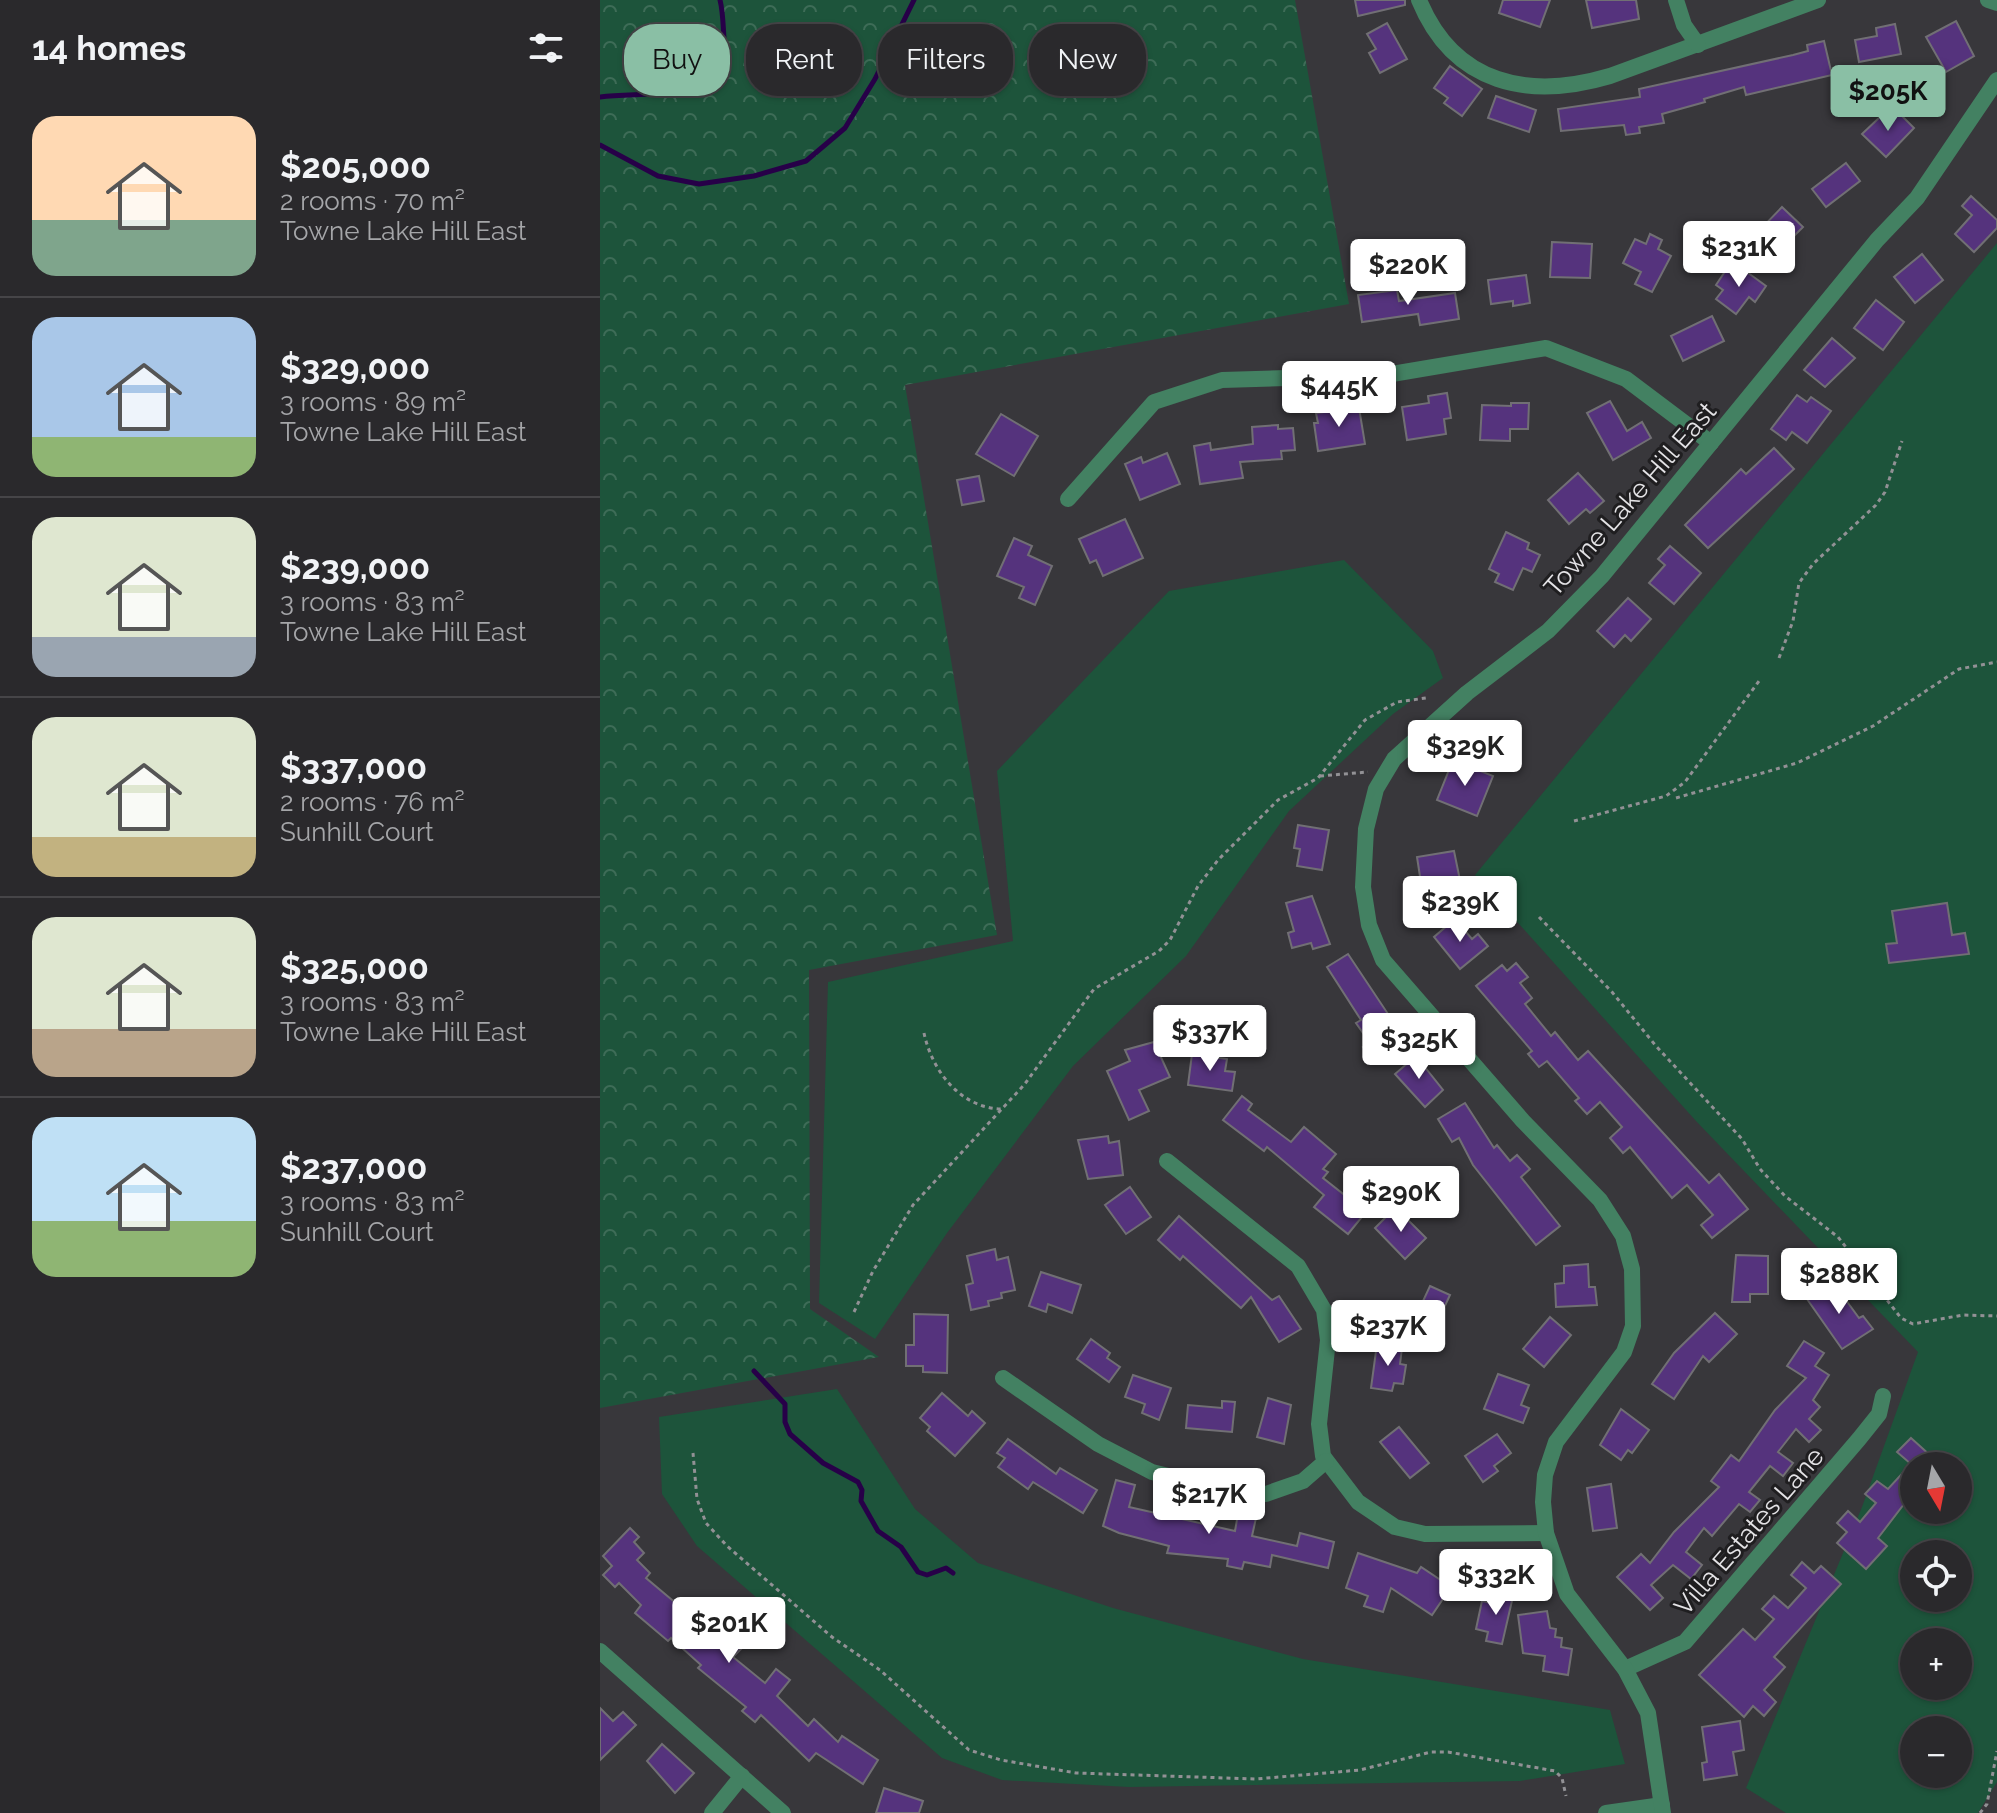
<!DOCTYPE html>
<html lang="en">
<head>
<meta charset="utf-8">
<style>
  :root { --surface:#2a292c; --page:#363538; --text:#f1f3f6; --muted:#a5a6a9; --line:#464548; --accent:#8abfa5 }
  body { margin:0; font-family:Raleway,sans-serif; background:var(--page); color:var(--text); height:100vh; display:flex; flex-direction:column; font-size:30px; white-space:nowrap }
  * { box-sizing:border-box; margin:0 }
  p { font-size:26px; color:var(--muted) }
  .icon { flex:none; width:44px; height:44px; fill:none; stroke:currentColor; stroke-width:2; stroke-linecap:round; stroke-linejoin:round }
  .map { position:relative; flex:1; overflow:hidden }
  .drawer { display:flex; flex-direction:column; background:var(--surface); width:600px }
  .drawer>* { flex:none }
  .top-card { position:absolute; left:24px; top:24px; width:760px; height:72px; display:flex; gap:16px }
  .needle { width:52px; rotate:170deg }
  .controls { position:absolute; left:1300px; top:1452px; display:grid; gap:16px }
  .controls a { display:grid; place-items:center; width:72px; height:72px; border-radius:50%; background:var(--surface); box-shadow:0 2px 6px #0004,0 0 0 2px var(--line); font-size:40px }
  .price { position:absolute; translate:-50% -68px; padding:0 18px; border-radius:8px; background:#fff; color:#222; font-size:26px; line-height:52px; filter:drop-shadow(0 2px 4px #0008) }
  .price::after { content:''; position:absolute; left:50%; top:48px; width:24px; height:18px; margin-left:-12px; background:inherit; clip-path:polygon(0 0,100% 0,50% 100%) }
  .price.active { background:var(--accent); color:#111 }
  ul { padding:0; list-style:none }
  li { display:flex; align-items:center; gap:24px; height:200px; padding:0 32px }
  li+li { border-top:2px solid var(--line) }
  li span { display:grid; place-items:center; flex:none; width:224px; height:160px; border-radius:24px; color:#555 }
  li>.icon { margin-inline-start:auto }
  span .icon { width:96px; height:96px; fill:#fffc; stroke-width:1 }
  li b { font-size:34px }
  h2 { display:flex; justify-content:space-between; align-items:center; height:96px; padding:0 32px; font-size:34px }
  .pill { padding:0 28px; border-radius:32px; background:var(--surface); box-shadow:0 2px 6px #0004,0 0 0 2px var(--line); font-size:28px; line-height:72px }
  .pill.active { background:var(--accent); color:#111 }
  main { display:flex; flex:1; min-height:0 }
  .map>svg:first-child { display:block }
  .green { fill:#1d543b; fill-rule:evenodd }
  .forest { fill:url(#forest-crowns) }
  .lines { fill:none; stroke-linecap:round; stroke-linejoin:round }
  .stream { stroke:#270048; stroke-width:5 }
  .building { fill:#55337d; stroke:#716f74; stroke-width:2 }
  .path { stroke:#929195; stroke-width:3; stroke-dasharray:4 4; stroke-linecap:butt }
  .minor { stroke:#438162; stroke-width:16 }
  .labels { text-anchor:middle; stroke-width:6; stroke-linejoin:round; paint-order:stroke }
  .street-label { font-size:26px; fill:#e4e3e6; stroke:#1f1e20 }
</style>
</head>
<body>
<main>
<section class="drawer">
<h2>14 homes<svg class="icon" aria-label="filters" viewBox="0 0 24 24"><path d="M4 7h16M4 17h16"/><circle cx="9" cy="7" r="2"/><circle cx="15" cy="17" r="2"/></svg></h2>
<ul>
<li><span style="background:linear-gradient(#ffd9b3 65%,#7fa58c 0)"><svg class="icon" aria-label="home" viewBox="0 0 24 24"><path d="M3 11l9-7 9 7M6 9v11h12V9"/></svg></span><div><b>$205,000</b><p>2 rooms · 70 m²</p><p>Towne Lake Hill East</p></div></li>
<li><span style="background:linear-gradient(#a9c7e8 75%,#8fb573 0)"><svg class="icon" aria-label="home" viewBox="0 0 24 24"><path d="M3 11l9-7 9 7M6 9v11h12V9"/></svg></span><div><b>$329,000</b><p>3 rooms · 89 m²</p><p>Towne Lake Hill East</p></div></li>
<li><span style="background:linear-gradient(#dfe7d0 75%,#9aa5b1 0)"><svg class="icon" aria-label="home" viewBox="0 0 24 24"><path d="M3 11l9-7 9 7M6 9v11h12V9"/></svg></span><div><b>$239,000</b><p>3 rooms · 83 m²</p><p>Towne Lake Hill East</p></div></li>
<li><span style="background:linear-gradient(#dfe7d0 75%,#c2b280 0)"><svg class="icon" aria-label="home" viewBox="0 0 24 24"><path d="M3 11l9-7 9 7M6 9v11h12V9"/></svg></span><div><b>$337,000</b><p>2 rooms · 76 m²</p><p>Sunhill Court</p></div></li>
<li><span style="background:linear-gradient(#dfe7d0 70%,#b9a48a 0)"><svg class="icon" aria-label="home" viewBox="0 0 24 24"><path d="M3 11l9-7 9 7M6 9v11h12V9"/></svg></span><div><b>$325,000</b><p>3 rooms · 83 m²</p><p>Towne Lake Hill East</p></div></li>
<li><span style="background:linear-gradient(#bfe0f5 65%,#8fb573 0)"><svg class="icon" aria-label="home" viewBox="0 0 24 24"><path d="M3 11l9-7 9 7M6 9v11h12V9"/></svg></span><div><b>$237,000</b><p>3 rooms · 83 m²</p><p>Sunhill Court</p></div></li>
</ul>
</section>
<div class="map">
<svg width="1397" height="1813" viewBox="0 0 1397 1813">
  <defs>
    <pattern id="forest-crowns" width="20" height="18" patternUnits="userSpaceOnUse" patternTransform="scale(2)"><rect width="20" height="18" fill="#1d543b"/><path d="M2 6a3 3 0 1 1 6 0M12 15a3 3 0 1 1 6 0" fill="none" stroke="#3e6c57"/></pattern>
  </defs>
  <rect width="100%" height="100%" fill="#38373b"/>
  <g class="green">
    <path d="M1397 243V1782L1378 1813H1186L1146 1788 1262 1507 1318 1352 1096 1121 875 875ZM1314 1466H1358V1510H1314ZM1314 1554H1358V1598H1314ZM1314 1642H1358V1686H1314ZM1314 1730H1358V1774H1314Z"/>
    <path d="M744 560 833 651 843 678 793 714 689 811 586 956 473 1066 347 1233 275 1339 219 1303 228 982 413 941 397 771 569 591Z"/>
    <path d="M237 1389 315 1509 378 1563 513 1608 703 1659 1010 1710 1025 1764 920 1781 529 1787 402 1780 342 1758 97 1546 62 1494 59 1417Z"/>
  </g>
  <path class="forest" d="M0 0H695L749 304 305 385 397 935 209 970 210 1309 279 1357 0 1408Z"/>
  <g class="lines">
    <g class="stream">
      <path d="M0 97C47 90 129 107 124 38 123 25 123 12 120 0"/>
      <path d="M0 145 58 176 99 184 154 176 206 161 245 128 275 79 314 0"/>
      <path d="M154 1371 185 1404V1422L190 1434 223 1463 258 1482 262 1490 261 1501 278 1531 301 1547 318 1572 327 1575 346 1568 353 1573"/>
    </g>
  </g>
  <g class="building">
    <path d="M755 0H805V5L758 16Z"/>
    <path d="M903 0H950L940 27 899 13Z"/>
    <path d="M986 0H1036L1039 19 992 28Z"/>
    <path d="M1356 21 1374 56 1346 72 1326 37Z"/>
    <path d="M787 23 807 59 780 73 769 53 776 49 767 34Z"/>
    <path d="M1295 24 1301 54 1259 62 1255 40 1277 36 1276 28Z"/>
    <path d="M1224 41 1232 75 1146 95 1144 87 1104 99 1105 102 1062 114 1064 123 1039 127 1040 133 1026 135 1024 125 961 131 958 109 1040 97 1039 89 1193 55 1208 51 1207 45Z"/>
    <path d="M850 66 882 89 862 116 844 103 848 98 834 88Z"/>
    <path d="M896 96 936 110 929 132 888 118Z"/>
    <path d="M1297 111 1314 128 1286 157 1262 134 1280 117 1286 123Z"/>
    <path d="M1246 163 1260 181 1226 207 1212 189Z"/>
    <path d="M1371 196 1397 220V228L1374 252 1355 234 1372 215 1362 206Z"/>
    <path d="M1182 207 1203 227 1194 236 1190 232 1173 250 1156 234Z"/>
    <path d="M1050 234 1062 240 1058 249 1071 256 1052 292 1035 284 1041 272 1023 263 1035 239 1046 244Z"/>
    <path d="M952 242 992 244 990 278 950 277Z"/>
    <path d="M1322 254 1343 280 1315 303 1294 277Z"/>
    <path d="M1140 267 1166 286 1155 302 1149 297 1136 314 1116 299 1123 290 1116 285 1126 270 1134 276Z"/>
    <path d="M926 275 930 303 913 306V301L891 304 888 280Z"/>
    <path d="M797 290 799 301 855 293 859 319 820 325 818 314 762 322 758 295Z"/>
    <path d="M1276 300 1304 322 1283 350 1254 328Z"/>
    <path d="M1112 316 1124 341 1083 361 1071 336Z"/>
    <path d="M1232 338 1255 358 1225 387 1204 370Z"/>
    <path d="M847 393 851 418 844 419 846 434 807 440 802 407 829 403 828 396Z"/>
    <path d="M1197 395 1207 402 1211 397 1231 411 1207 443 1192 432 1186 440 1171 429Z"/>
    <path d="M1010 401 1027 431 1042 422 1051 438 1013 460 987 413Z"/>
    <path d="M911 403H929L928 429H910V441L880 440 882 405 911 406Z"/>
    <path d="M759 408 765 444 718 451 714 423H718L716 413Z"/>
    <path d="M401 414 438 436 414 476 376 454Z"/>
    <path d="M678 425V429L693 428 695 450 681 451 682 459 640 462 643 478 600 484 594 446 610 443 611 450 653 444 652 427Z"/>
    <path d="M1174 448 1194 469 1108 548 1085 525 1141 469 1146 474Z"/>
    <path d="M567 453 580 484 540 500 525 464 541 457 543 463Z"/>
    <path d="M978 473 1004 501 990 513 986 509 969 524 948 500Z"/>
    <path d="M379 476 384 501 362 505 357 480Z"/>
    <path d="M525 519 543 558 503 576 496 560 490 563 479 539Z"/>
    <path d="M906 532 929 543 927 549 940 555 932 572 923 568 913 590 895 582 899 574 889 569Z"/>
    <path d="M414 538 432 546 428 555 452 566 435 605 419 598 424 587 397 576Z"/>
    <path d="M1070 546 1101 573 1074 604 1049 583 1065 565 1058 559Z"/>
    <path d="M1028 598 1051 619 1031 641 1025 635 1014 647 997 631Z"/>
    <path d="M853 760 893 776 877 816 837 800Z"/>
    <path d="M698 825 729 830 722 870 697 866 700 849 694 848Z"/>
    <path d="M854 851 862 890 817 902 815 884 821 883 817 857Z"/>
    <path d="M712 896 730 944 713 949 711 943 692 948 688 933 694 931 686 903Z"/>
    <path d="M1347 903 1352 935 1365 933 1369 954 1289 963 1286 944 1297 943 1292 911Z"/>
    <path d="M855 919 872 939 878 934 888 946 860 969 834 937Z"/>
    <path d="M748 954 790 1017 786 1021 801 1042 774 1062 763 1047 770 1043 756 1023 761 1020 727 967Z"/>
    <path d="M916 963 928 977 920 983 932 998 925 1004 951 1036 955 1032 978 1060 988 1051 1109 1183 1119 1174 1148 1209 1112 1238 1101 1225 1113 1215 1087 1185 1072 1198 1030 1147 1023 1153 1010 1138 1022 1127 1000 1102 987 1114 975 1101 979 1098 947 1061 939 1067 928 1054 932 1051 876 986 902 965 907 971Z"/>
    <path d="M554 1042 570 1077 539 1090 549 1111 529 1120 507 1071 530 1061 525 1050Z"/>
    <path d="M592 1054 627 1059 625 1071 635 1072 632 1091 588 1085Z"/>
    <path d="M816 1056 843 1090 825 1107 795 1074Z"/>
    <path d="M642 1096 652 1104 648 1110 691 1142 704 1127 736 1154 723 1169 728 1172 723 1178 766 1212 748 1234 714 1207 724 1195 667 1147 664 1151 623 1120Z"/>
    <path d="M865 1103 894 1148 897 1145 910 1161 917 1155 930 1169 921 1177 960 1226 936 1245 873 1165 859 1138 852 1142 838 1119Z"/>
    <path d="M508 1136 509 1143 519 1141 523 1175 488 1179 478 1140Z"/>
    <path d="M530 1187 551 1217 526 1234 505 1205Z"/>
    <path d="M801 1213 826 1238 805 1259 775 1228 789 1214 794 1220Z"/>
    <path d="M579 1216 672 1300 679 1296 701 1329 679 1342 651 1297 641 1308 583 1256 580 1260 558 1240Z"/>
    <path d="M395 1249 397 1260 408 1257 415 1290 401 1293 402 1298 388 1301 389 1306 371 1310 366 1285 373 1283 367 1256Z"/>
    <path d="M1136 1255 1168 1256V1294H1150V1302H1132Z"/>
    <path d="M988 1264 989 1287H995L997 1305 956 1307 955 1284 964 1283V1266Z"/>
    <path d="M441 1272 481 1285 472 1313 448 1304 446 1312 429 1306Z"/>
    <path d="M1232 1281 1259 1318 1263 1316 1273 1329 1242 1349 1207 1299Z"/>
    <path d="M830 1286 850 1295 830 1338 810 1329Z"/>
    <path d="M1115 1313 1137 1334 1109 1362 1103 1356 1074 1399 1052 1384 1074 1353Z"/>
    <path d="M314 1314 348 1315 347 1373 323 1372V1366H306V1345H314Z"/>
    <path d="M950 1317 971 1335 944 1367 923 1349Z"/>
    <path d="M491 1339 510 1353 507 1358 520 1367 509 1382 477 1359Z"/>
    <path d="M1204 1341 1224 1353 1215 1366 1229 1375 1213 1400 1220 1407 1209 1419 1221 1430 1209 1442 1196 1429 1178 1452 1193 1463 1183 1476 1170 1466 1149 1492 1160 1500 1150 1512 1139 1504 1112 1536 1104 1528 1086 1552 1102 1565 1091 1579 1073 1565 1051 1585 1063 1598 1050 1610 1017 1577 1041 1554 1050 1563 1074 1532 1119 1487 1111 1481 1131 1455 1139 1461 1175 1410 1206 1378 1187 1366Z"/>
    <path d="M777 1344 802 1348 800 1364 806 1365 803 1384 794 1383 792 1391 771 1388Z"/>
    <path d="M898 1374 929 1385 921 1405 929 1408 923 1423 884 1409Z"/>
    <path d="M533 1375 571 1388 559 1420 542 1413 545 1404 525 1397Z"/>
    <path d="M342 1393 368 1416 372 1411 385 1423 355 1456 327 1431 330 1427 320 1418Z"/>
    <path d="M668 1398 691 1405 684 1444 657 1437Z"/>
    <path d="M622 1401 635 1402 632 1432 586 1428 588 1405 622 1408Z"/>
    <path d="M1021 1409 1049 1430 1032 1453 1028 1450 1021 1460 1000 1445Z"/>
    <path d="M799 1427 829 1463 810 1478 780 1442Z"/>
    <path d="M897 1434 911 1453 894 1466 898 1471 883 1482 865 1456Z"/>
    <path d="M1311 1438 1342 1466H1314V1491L1278 1538 1287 1546 1266 1569 1237 1543 1247 1532 1237 1523 1248 1511 1260 1522 1276 1503 1265 1494 1277 1481 1288 1489 1311 1464 1297 1452Z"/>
    <path d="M408 1439 456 1474 460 1468 497 1490 483 1513 433 1482 428 1489 398 1467 405 1458 397 1453Z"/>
    <path d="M516 1480 535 1485 529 1507 635 1531 638 1514 656 1518 652 1536 697 1546 700 1533 734 1542 728 1568 672 1555 670 1567 644 1562 642 1569 627 1566 628 1559 567 1553 569 1546 519 1533 503 1526Z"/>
    <path d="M1011 1484 1017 1528 993 1531 987 1488Z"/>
    <path d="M30 1528 39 1537 34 1542 44 1553 37 1560 50 1573 46 1578 90 1615 88 1617 119 1646 128 1637 141 1649 133 1657 165 1683 176 1669 190 1680 177 1696 208 1726 214 1719 238 1742 242 1736 278 1760 263 1784 216 1753 209 1761 161 1715 155 1722 142 1711 146 1707 98 1668 101 1665 71 1638 68 1641 35 1613 41 1605 19 1583 15 1587 3 1575 12 1566 3 1556Z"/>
    <path d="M758 1553 817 1573 821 1567 851 1587 832 1615 791 1588 783 1612 764 1606 768 1596 746 1588Z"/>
    <path d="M1202 1562 1214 1573 1221 1566 1241 1584 1174 1657 1185 1667 1164 1690 1176 1702 1164 1716 1153 1706 1144 1717 1099 1675 1143 1629 1155 1640 1174 1619 1162 1609 1174 1596 1188 1608 1206 1588 1191 1575Z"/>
    <path d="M900 1589 914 1592 902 1644 886 1641 888 1632 876 1629 882 1601 896 1604Z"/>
    <path d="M947 1611 950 1628 956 1629 955 1637 962 1638 961 1647 972 1649 968 1675 943 1671 945 1656 923 1653 918 1615Z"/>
    <path d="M0 1708 13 1721 23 1712 36 1725 0 1760Z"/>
    <path d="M1140 1721 1144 1750 1133 1752 1137 1775 1104 1780 1102 1763 1107 1762 1102 1727Z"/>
    <path d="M62 1744 94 1773 75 1793 47 1761Z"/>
    <path d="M284 1788 323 1801 319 1813H276Z"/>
  </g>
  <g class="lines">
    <g class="path">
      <path d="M1179 658 1193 621 1199 583 1213 564 1276 505 1285 492 1302 441"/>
      <path d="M720 776 768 772"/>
      <path d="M1076 798 1197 763 1273 726 1359 669 1397 662"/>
      <path d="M974 821 1066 796 1085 782 1159 681"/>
      <path d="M939 917 1012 992 1056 1046 1142 1139 1160 1169 1185 1196 1238 1237 1301 1318 1313 1324 1363 1315 1397 1316"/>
      <path d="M324 1033C332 1071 361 1109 403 1109"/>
      <path d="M254 1312 273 1271 313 1205 424 1085 494 989 559 951 570 940 598 886 618 860 678 800 718 778 765 720 797 702 826 698"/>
      <path d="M93 1453 97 1499 106 1523 127 1546 232 1637 280 1670 369 1750 401 1760 476 1773 656 1779 760 1770 831 1752H848L955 1771 962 1778 966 1796"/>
      <path d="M1380 1813 1387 1804 1397 1751"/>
    </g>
    <g class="minor">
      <path d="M819 0C854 85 929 100 1010 76L1218 0"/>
      <path d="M1076 0 1084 25 1098 45"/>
      <path d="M1388 0 1397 3"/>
      <path d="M468 499 554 402 622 380 786 375 946 348 1026 379 1111 443"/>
      <path d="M567 1161 698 1266 724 1310 728 1340 719 1424 723 1456 758 1502 795 1527 825 1534 946 1533"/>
      <path d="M403 1378 498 1444 552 1472 641 1494H666L703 1481 726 1461"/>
      <path d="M0 1651 183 1813"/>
      <path d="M1025 1669 1085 1642 1259 1439 1279 1414 1283 1396"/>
      <path d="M112 1813 142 1776"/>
      <path d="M1006 1813 1062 1805"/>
      <path d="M1063 1813 1048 1713 1025 1669 967 1594 946 1533 943 1502 945 1475 956 1442 1024 1352 1033 1326 1032 1269 1023 1236 1000 1200 923 1121 783 960 769 925 763 887 766 829 776 789 794 759 867 693 948 631 1002 576 1277 240 1317 198 1397 80"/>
    </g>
  </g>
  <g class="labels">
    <g class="street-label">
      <text transform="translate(1030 499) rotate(-49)" y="9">Towne Lake Hill East</text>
      <text transform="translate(1149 1531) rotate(-49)" y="9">Villa Estates Lane</text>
    </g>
  </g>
</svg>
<div class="controls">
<a><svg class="needle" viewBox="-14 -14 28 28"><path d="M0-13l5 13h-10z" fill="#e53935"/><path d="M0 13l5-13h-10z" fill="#a5a6a9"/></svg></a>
<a><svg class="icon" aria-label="locate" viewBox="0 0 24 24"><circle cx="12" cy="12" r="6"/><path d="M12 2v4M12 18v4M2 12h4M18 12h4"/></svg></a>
<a>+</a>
<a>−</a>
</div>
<b class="price active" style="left:1288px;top:133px">$205K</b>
<b class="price" style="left:1139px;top:289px">$231K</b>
<b class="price" style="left:808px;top:307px">$220K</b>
<b class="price" style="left:739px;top:429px">$445K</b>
<b class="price" style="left:865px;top:788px">$329K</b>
<b class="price" style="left:860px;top:944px">$239K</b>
<b class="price" style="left:610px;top:1073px">$337K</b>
<b class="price" style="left:819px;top:1081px">$325K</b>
<b class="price" style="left:801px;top:1234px">$290K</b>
<b class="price" style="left:1239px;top:1316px">$288K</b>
<b class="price" style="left:788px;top:1368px">$237K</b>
<b class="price" style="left:609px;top:1536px">$217K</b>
<b class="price" style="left:896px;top:1617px">$332K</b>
<b class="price" style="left:129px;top:1665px">$201K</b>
<div class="top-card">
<a class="pill active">Buy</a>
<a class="pill">Rent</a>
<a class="pill">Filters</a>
<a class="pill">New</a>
</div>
</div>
</main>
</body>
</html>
